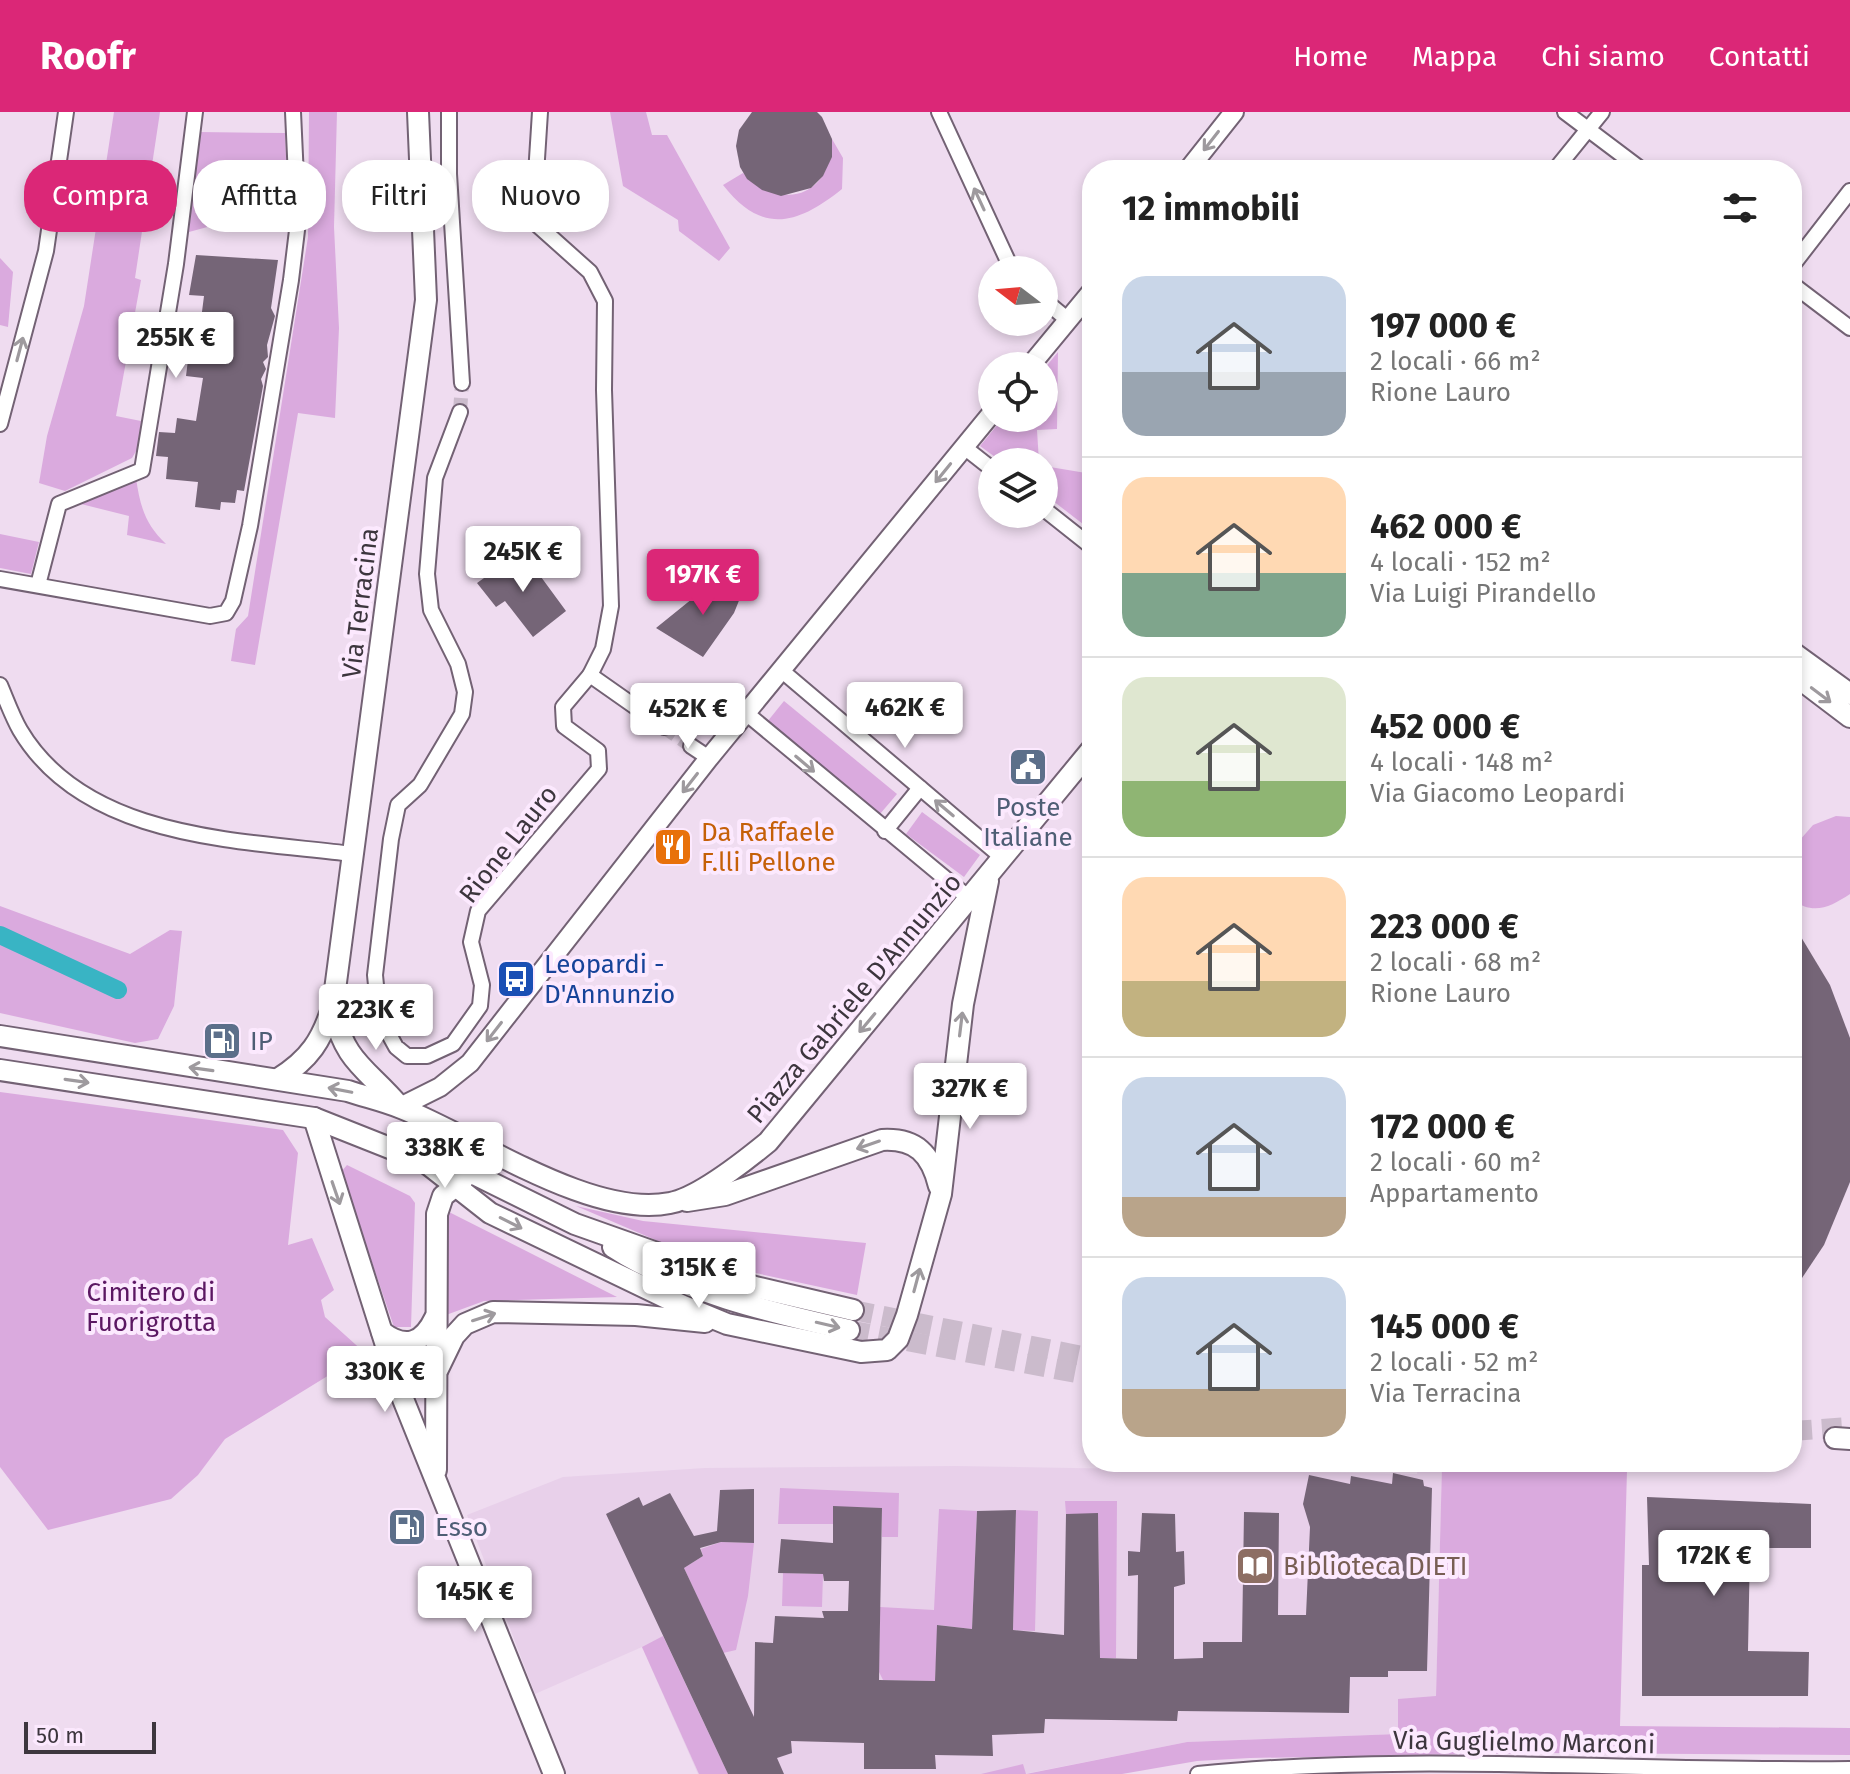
<!DOCTYPE html>
<html lang="it">
<head>
<meta charset="utf-8">
<style>
  :root { --surface:#fff; --page:#f6f6f6; --text:#222; --muted:#767676; --line:#e0e0e0; --accent:#db2777 }
  body { margin:0; font-family:"Fira Sans",sans-serif; background:var(--page); color:var(--text); height:100vh; display:flex; flex-direction:column; font-size:30px; white-space:nowrap }
  * { box-sizing:border-box; margin:0 }
  p { font-size:26px; color:var(--muted) }
  .icon { flex:none; width:44px; height:44px; fill:none; stroke:currentColor; stroke-width:2; stroke-linecap:round; stroke-linejoin:round }
  .map { position:relative; flex:1; overflow:hidden }
  .panel { position:absolute; left:1082px; top:48px; width:720px; height:1312px; display:flex; flex-direction:column; background:var(--surface); border-radius:32px; box-shadow:0 4px 12px #0003 }
  .panel>* { flex:none }
  .guide { position:absolute; left:24px; top:48px; width:760px; height:72px; display:flex; gap:16px }
  .needle { width:52px; rotate:286deg }
  .controls { position:absolute; left:978px; top:144px; display:grid; gap:16px }
  .controls a { display:grid; place-items:center; width:80px; height:80px; border-radius:50%; background:var(--surface); box-shadow:0 4px 12px #0003; font-size:40px }
  .scale { position:absolute; left:24px; bottom:20px; width:132px; box-sizing:border-box; padding-left:8px; border:4px solid #3d363e; border-top:0; font-size:22px; line-height:28px; white-space:nowrap; color:#3d363e; -webkit-text-stroke:6px #fce9fe; paint-order:stroke }
  .price { position:absolute; translate:-50% -68px; padding:0 18px; border-radius:8px; background:#fff; color:#222; font-size:26px; line-height:52px; filter:drop-shadow(0 2px 4px #0008) }
  .price::after { content:''; position:absolute; left:50%; top:48px; width:24px; height:18px; margin-left:-12px; background:inherit; clip-path:polygon(0 0,100% 0,50% 100%) }
  .price.current { background:var(--accent); color:#fff }
  ul { padding:0; list-style:none }
  li { display:flex; align-items:center; gap:24px; height:200px; padding:0 40px }
  li+li { border-top:2px solid var(--line) }
  li span { display:grid; place-items:center; flex:none; width:224px; height:160px; border-radius:24px; color:#555 }
  li>.icon { margin-inline-start:auto }
  span .icon { width:96px; height:96px; fill:#fffc; stroke-width:1 }
  li b { font-size:34px }
  h2 { display:flex; justify-content:space-between; align-items:center; height:96px; padding:0 40px; font-size:34px }
  .tag { padding:0 28px; border-radius:32px; background:var(--surface); box-shadow:0 4px 12px #0003; font-size:28px; line-height:72px }
  .tag.current { background:var(--accent); color:#fff }
  header { display:flex; align-items:center; gap:48px; box-sizing:border-box; height:112px; padding:0 40px; background:var(--accent); color:#fff }
  header strong { font-size:38px }
  nav { display:flex; gap:44px; margin-inline-start:auto; font-size:28px }
  .map>svg:first-child { display:block }
  .built { fill:#e8d0ea }
  .green { fill:#daaade }
  .lines { fill:none; stroke-linecap:round; stroke-linejoin:round }
  .canal { stroke:#39b4c4; stroke-width:18 }
  .building { fill:#756577 }
  .minor-tunnel { stroke:#cbbbcc; stroke-width:14; stroke-dasharray:14 7; stroke-linecap:butt }
  .secondary-tunnel { stroke:#cbbbcc; stroke-width:20; stroke-dasharray:20 10; stroke-linecap:butt }
  .minor-casing { stroke:#736274; stroke-width:18 }
  .tertiary-casing { stroke:#736274; stroke-width:22 }
  .secondary-casing { stroke:#736274; stroke-width:24 }
  .minor { stroke:#fff; stroke-width:14 }
  .tertiary { stroke:#fff; stroke-width:18 }
  .secondary { stroke:#fff; stroke-width:20 }
  .oneway { stroke:#9e9a9e }
  .labels { text-anchor:middle; stroke-width:8; stroke-linejoin:round; paint-order:stroke }
  .street-label { font-size:26px; fill:#3d363e; stroke:#fce9fe }
  .service-label { font-size:26px; fill:#4e5e75; stroke:#fce9fe; text-anchor:start }
  .food-label { font-size:26px; fill:#c56008; stroke:#fce9fe; text-anchor:start }
  .transit-label { font-size:26px; fill:#164399; stroke:#fce9fe; text-anchor:start }
  .park-label { font-size:26px; fill:#5b1762; stroke:#fce9fe }
  .education-label { font-size:26px; fill:#785e54; stroke:#fce9fe; text-anchor:start }
</style>
</head>
<body>
<header>
<strong>Roofr</strong>
<nav><a>Home</a><a>Mappa</a><a>Chi siamo</a><a>Contatti</a></nav>
</header>
<div class="map">
<svg width="1850" height="1662" viewBox="0 0 1850 1662">
  <rect width="100%" height="100%" fill="#efdcf0"/>
  <path class="built" d="M1418 1352 1442 1353 1436 1585 1398 1622 1187 1630 1024 1662H698L642 1535 535 1582 467 1403 563 1365 705 1356 955 1354 1417 1362Z"/>
  <g class="green">
    <path d="M114 0H160L135 166 141 168 116 304 141 309 139 334 132 346 65 379 39 371 47 324 84 194Z"/>
    <path d="M309 0H337L334 115 339 216 335 306 298 301 255 553 231 549 236 517 248 504 308 125Z"/>
    <path d="M610 0H646L652 23H667L730 136 719 149 679 119 678 108 623 74Z"/>
    <path d="M199 20 285 21 288 93 189 120Z"/>
    <path d="M832 27 843 46 842 77C797 113 762 123 723 73L743 61C783 100 831 85 832 27Z"/>
    <path d="M0 146 13 160 8 215 0 213Z"/>
    <path d="M1058 240 1057 317 1037 318 1039 350H1002L980 334 1003 306H1044V257Z"/>
    <path d="M1044 354 1092 362V419L1044 382Z"/>
    <path d="M136 366C140 394 145 412 166 432L127 423 129 404 81 392Z"/>
    <path d="M0 422 39 430 31 462 0 456Z"/>
    <path d="M784 589 897 682 880 702 767 610Z"/>
    <path d="M922 700 980 743 964 765 906 722Z"/>
    <path d="M1836 704 1850 705V782C1830 795 1813 804 1792 787V737L1813 713Z"/>
    <path d="M0 794 130 842 170 818 182 819 174 894 158 927 135 931 0 901Z"/>
    <path d="M0 980 283 1018 298 1041 288 1133 312 1126 334 1178 321 1188 325 1205 365 1241 225 1327 198 1363 171 1387 48 1418 0 1355Z"/>
    <path d="M347 1053 410 1084 415 1091 411 1215H394L341 1060Z"/>
    <path d="M576 1094 643 1109 866 1131 857 1183 728 1155 679 1138Z"/>
    <path d="M449 1100 617 1185 484 1189 446 1203Z"/>
    <path d="M1442 1353 1627 1358 1620 1614 1850 1616V1643L1537 1641 1250 1646 1197 1649 1122 1662H981L1023 1652 1026 1662 1187 1630 1398 1622V1587L1436 1584Z"/>
    <path d="M780 1376 899 1381 898 1425H882V1396L834 1395 833 1412H778Z"/>
    <path d="M1065 1389H1117L1116 1546H1100L1098 1402H1066Z"/>
    <path d="M939 1397 977 1399 972 1517 938 1513 935 1569 883 1568 879 1560 880 1495 934 1498Z"/>
    <path d="M1016 1398 1038 1399 1035 1519 1013 1518Z"/>
    <path d="M721 1430 754 1431 748 1484 736 1538 723 1541 684 1456 703 1444 701 1437Z"/>
    <path d="M783 1461 823 1462 822 1495 782 1494Z"/>
    <path d="M663 1524 728 1662H699L642 1535Z"/>
  </g>
  <g class="lines">
    <path class="canal" d="M0 823 118 878"/>
  </g>
  <g class="building">
    <path d="M752 0H817L822 5 832 27V45L823 64 811 76 781 84 762 78 747 67 740 55 736 34 739 18Z"/>
    <path d="M196 143 278 148 271 196 275 204 267 233 268 245 263 250 266 257 261 267 263 274 244 379 237 378 235 391 221 390 220 398 195 395 198 370 166 367 168 345 156 344 159 320 175 321 177 306 196 309 203 266 186 264 189 240 197 239 204 184 189 183Z"/>
    <path d="M522 439 566 499 533 525 505 489 496 495 477 471Z"/>
    <path d="M716 464 742 481 734 501 703 545 656 516 708 474Z"/>
    <path d="M1792 810 1830 873 1850 926V1070L1824 1133 1792 1181Z"/>
    <path d="M1393 1361 1423 1368 1424 1374 1432 1376 1427 1559H1388V1565H1350L1349 1601 1178 1599 1177 1609 1045 1607 1044 1621 992 1623 993 1644 935 1643 936 1657H864V1631L791 1629 792 1641 777 1646 784 1662H728L606 1402 639 1385 643 1394 670 1381 694 1424 717 1419 720 1378 754 1377V1431L721 1430 700 1436 703 1444 684 1456 754 1605 755 1530 773 1531 775 1504 824 1506 822 1499H848L849 1469H824L823 1462 778 1461 781 1427 833 1431V1394L882 1396 879 1568 935 1569 937 1513 972 1517 977 1399 1016 1398 1013 1518 1064 1523 1066 1402 1098 1401 1100 1546 1137 1547 1138 1463 1128 1464V1439L1140 1440 1142 1401 1175 1402 1176 1440 1184 1439 1185 1472 1174 1475V1547L1203 1546V1530H1242L1244 1400 1279 1401 1278 1503H1306L1310 1415 1303 1392 1309 1363 1350 1372 1351 1364 1392 1372Z"/>
    <path d="M1647 1385 1811 1392V1436H1750L1748 1539 1809 1540 1808 1584H1642V1453H1649Z"/>
  </g>
  <g class="lines">
    <g class="minor-tunnel">
      <path d="M460 300 462 271"/>
      <path d="M664 615 691 634"/>
    </g>
    <g class="secondary-tunnel">
      <path d="M853 1198 1092 1246"/>
      <path d="M849 1218 1092 1264"/>
      <path d="M1792 1319 1850 1315"/>
    </g>
    <defs>
      <g id="minor">
        <path d="M449 0V62L462 271"/>
        <path d="M540 0 533 109 590 160 605 189 604 278 611 494 603 537 590 563 664 615"/>
        <path d="M939 0 1012 158"/>
        <path d="M1565 0 1642 58"/>
        <path d="M1555 58 1602 0"/>
        <path d="M1792 154 1850 79"/>
        <path d="M1792 172 1850 216"/>
        <path d="M1044 188 1068 208"/>
        <path d="M460 300 435 366 427 462 431 498 458 552 465 580 462 602 420 673 398 693 391 727 375 863 378 894 385 915 396 935 407 944H427L453 932 480 894 482 873 471 830 478 799 599 657 598 639 564 614 563 595 590 563"/>
        <path d="M0 312 46 139 66 0"/>
        <path d="M964 335 992 357"/>
        <path d="M1044 397 1092 435"/>
        <path d="M0 467 210 504 226 501 233 489 250 414 291 168 298 110 293 0"/>
        <path d="M38 473 59 392 142 358 176 152 195 0"/>
        <path d="M781 558 1004 747"/>
        <path d="M0 573C6 587 12 604 20 618 85 728 240 728 352 742"/>
        <path d="M746 601 970 787"/>
        <path d="M691 634 709 646"/>
        <path d="M885 719 920 676"/>
        <path d="M1198 1662C1415 1640 1633 1660 1850 1657"/>
      </g>
      <g id="tertiary">
        <path d="M1188 58 1234 0"/>
        <path d="M1030 254 1092 179"/>
        <path d="M400 995 440 975 470 951 709 646 992 301"/>
      </g>
      <g id="secondary">
        <path d="M1792 540 1850 582"/>
        <path d="M1792 561 1850 605"/>
        <path d="M333 896C344 951 367 956 400 995"/>
        <path d="M0 924 348 979C366 985 384 989 401 996 475 1025 591 1107 670 1091 698 1086 746 1048 768 1030L1092 637"/>
        <path d="M0 958 314 1006 425 1050 476 1063 575 1112 654 1140 755 1175 853 1198"/>
        <path d="M278 967C310 947 322 928 333 893L426 188 418 0"/>
        <path d="M314 1006 403 1287 554 1662"/>
        <path d="M425 1050 490 1101 681 1193 727 1212 861 1240 887 1238 898 1227 907 1203 941 1082 963 892 988 769"/>
        <path d="M687 1089 725 1083 882 1028C916 1026 931 1042 939 1074"/>
        <path d="M613 1135C682 1180 769 1200 849 1218"/>
        <path d="M382 1220C406 1238 423 1231 435 1206"/>
        <path d="M438 1257 454 1224 465 1212 493 1200 636 1203 705 1210"/>
        <path d="M1835 1326 1850 1327"/>
        <path d="M436 1358 437 1102 443 1084 462 1069"/>
      </g>
    </defs>
    <use href="#minor" class="minor-casing"/>
    <use href="#tertiary" class="tertiary-casing"/>
    <use href="#secondary" class="secondary-casing"/>
    <use href="#minor" class="minor"/>
    <use href="#tertiary" class="tertiary"/>
    <use href="#secondary" class="secondary"/>
  </g>
  <defs><path id="oneway-shaft" d="M-6 0H5M1.5-3L5.5 0L1.5 3" fill="none" stroke-width="1.6" stroke-linecap="round" stroke-linejoin="round" transform="scale(2)"/></defs>
  <g class="oneway">
    <use href="#oneway-shaft" transform="translate(1211 29) rotate(128)"/>
    <use href="#oneway-shaft" transform="translate(979 87) rotate(-115)"/>
    <use href="#oneway-shaft" transform="translate(20 237) rotate(-75)"/>
    <use href="#oneway-shaft" transform="translate(943 361) rotate(129)"/>
    <use href="#oneway-shaft" transform="translate(1821 583) rotate(37)"/>
    <use href="#oneway-shaft" transform="translate(805 652) rotate(40)"/>
    <use href="#oneway-shaft" transform="translate(690 671) rotate(128)"/>
    <use href="#oneway-shaft" transform="translate(944 696) rotate(-140)"/>
    <use href="#oneway-shaft" transform="translate(867 911) rotate(130)"/>
    <use href="#oneway-shaft" transform="translate(961 912) rotate(-83)"/>
    <use href="#oneway-shaft" transform="translate(494 920) rotate(128)"/>
    <use href="#oneway-shaft" transform="translate(201 957) rotate(-172)"/>
    <use href="#oneway-shaft" transform="translate(77 969) rotate(8)"/>
    <use href="#oneway-shaft" transform="translate(340 978) rotate(-169)"/>
    <use href="#oneway-shaft" transform="translate(868 1033) rotate(161)"/>
    <use href="#oneway-shaft" transform="translate(336 1081) rotate(71)"/>
    <use href="#oneway-shaft" transform="translate(511 1111) rotate(27)"/>
    <use href="#oneway-shaft" transform="translate(917 1168) rotate(-75)"/>
    <use href="#oneway-shaft" transform="translate(484 1205) rotate(-18)"/>
    <use href="#oneway-shaft" transform="translate(828 1213) rotate(13)"/>
  </g>
  <defs>
    <symbol id="civic-square" viewBox="-11 -11 22 22"><rect x="-9" y="-9" width="18" height="18" rx="4" fill="#5c6f8a" stroke="#fce9fe"/><path d="M-.6-6.5H3V-4.5H.6V-3L4-1V1h2V6H-6V1h2V-1L-.6-3ZM-1.2 2.5V6h2.4V2.5Z" fill="#fff"/></symbol>
    <symbol id="restaurant-square" viewBox="-11 -11 22 22"><rect x="-9" y="-9" width="18" height="18" rx="4" fill="#e8710a" stroke="#fce9fe"/><path d="M-5-6h1v4h1v-4h1v4h1v-4h1v5L-1.5 .5V6h-2V.5L-5-1ZM5-6V6H3V1.5H1.5Q1.5-4 5-6Z" fill="#fff"/></symbol>
    <symbol id="bus-square" viewBox="-11 -11 22 22"><rect x="-9" y="-9" width="18" height="18" rx="4" fill="#1a4fb4" stroke="#fce9fe"/><path d="M-5-6H5V4H4V6H2V4H-2V6H-4V4H-5ZM-3.5-4V0h7V-4ZM-3.5 1.2v1.5H-2V1.2ZM2 1.2v1.5H3.5V1.2Z" fill="#fff"/></symbol>
    <symbol id="fuel-square" viewBox="-11 -11 22 22"><rect x="-9" y="-9" width="18" height="18" rx="4" fill="#5c6f8a" stroke="#fce9fe"/><path d="M-5.5-6h7V0h2V4h1.3V-2.5L3-4.5l.8-.8L6-3V5H2.5V1h-1V6h-7ZM-4.2-4.7v3.2H.2V-4.7Z" fill="#fff"/></symbol>
    <symbol id="library-square" viewBox="-11 -11 22 22"><rect x="-9" y="-9" width="18" height="18" rx="4" fill="#8d6e63" stroke="#fce9fe"/><path d="M-6-4Q-3-5.5-.7-3.5V5Q-3 3-6 4ZM6-4Q3-5.5 .7-3.5V5Q3 3 6 4Z" fill="#fff"/></symbol>
  </defs>
  <g fill-rule="evenodd">
    <use href="#civic-square" x="1006" y="633" width="44" height="44"/>
    <use href="#restaurant-square" x="651" y="713" width="44" height="44"/>
    <use href="#bus-square" x="494" y="845" width="44" height="44"/>
    <use href="#fuel-square" x="200" y="907" width="44" height="44"/>
    <use href="#fuel-square" x="385" y="1393" width="44" height="44"/>
    <use href="#library-square" x="1233" y="1432" width="44" height="44"/>
  </g>
  <g class="labels">
    <g class="street-label">
      <text transform="translate(360 491) rotate(-83)" y="9">Via Terracina</text>
      <text transform="translate(508 732) rotate(-52)" y="9">Rione Lauro</text>
      <text transform="translate(854 886) rotate(-50)" y="9">Piazza Gabriele D'Annunzio</text>
      <text transform="translate(1524 1630) rotate(1)" y="9">Via Guglielmo Marconi</text>
    </g>
    <g class="service-label">
      <text x="1028" y="704" text-anchor="middle">Poste<tspan x="1028" dy="30">Italiane</tspan></text>
      <text x="250" y="938">IP</text>
      <text x="435" y="1424">Esso</text>
    </g>
    <g class="food-label">
      <text x="701" y="729">Da Raffaele<tspan x="701" dy="30">F.lli Pellone</tspan></text>
    </g>
    <g class="transit-label">
      <text x="544" y="861">Leopardi -<tspan x="544" dy="30">D'Annunzio</tspan></text>
    </g>
    <g class="park-label">
      <text x="151" y="1189">Cimitero di<tspan x="151" dy="30">Fuorigrotta</tspan></text>
    </g>
    <g class="education-label">
      <text x="1283" y="1463">Biblioteca DIETI</text>
    </g>
  </g>
</svg>
<div class="controls">
<a><svg class="needle" viewBox="-14 -14 28 28"><path d="M0-13l5 13h-10z" fill="#e53935"/><path d="M0 13l5-13h-10z" fill="#767676"/></svg></a>
<a><svg class="icon" aria-label="locate" viewBox="0 0 24 24"><circle cx="12" cy="12" r="6"/><path d="M12 2v4M12 18v4M2 12h4M18 12h4"/></svg></a>
<a><svg class="icon" aria-label="layers" viewBox="0 0 24 24"><path d="M12 4l9 5-9 5-9-5zM3 14l9 5 9-5"/></svg></a>
</div>
<div class="scale">50 m</div>
<b class="price" style="left:176px;top:268px">255K €</b>
<b class="price" style="left:523px;top:482px">245K €</b>
<b class="price current" style="left:703px;top:505px">197K €</b>
<b class="price" style="left:905px;top:638px">462K €</b>
<b class="price" style="left:688px;top:639px">452K €</b>
<b class="price" style="left:376px;top:940px">223K €</b>
<b class="price" style="left:970px;top:1019px">327K €</b>
<b class="price" style="left:445px;top:1078px">338K €</b>
<b class="price" style="left:699px;top:1198px">315K €</b>
<b class="price" style="left:385px;top:1302px">330K €</b>
<b class="price" style="left:1714px;top:1486px">172K €</b>
<b class="price" style="left:475px;top:1522px">145K €</b>
<div class="guide">
<a class="tag current">Compra</a>
<a class="tag">Affitta</a>
<a class="tag">Filtri</a>
<a class="tag">Nuovo</a>
</div>
<section class="panel">
<h2>12 immobili<svg class="icon" aria-label="filters" viewBox="0 0 24 24"><path d="M4 7h16M4 17h16"/><circle cx="9" cy="7" r="2"/><circle cx="15" cy="17" r="2"/></svg></h2>
<ul>
<li><span style="background:linear-gradient(#c9d6e8 60%,#9aa5b1 0)"><svg class="icon" aria-label="home" viewBox="0 0 24 24"><path d="M3 11l9-7 9 7M6 9v11h12V9"/></svg></span><div><b>197 000 €</b><p>2 locali · 66 m²</p><p>Rione Lauro</p></div></li>
<li><span style="background:linear-gradient(#ffd9b3 60%,#7fa58c 0)"><svg class="icon" aria-label="home" viewBox="0 0 24 24"><path d="M3 11l9-7 9 7M6 9v11h12V9"/></svg></span><div><b>462 000 €</b><p>4 locali · 152 m²</p><p>Via Luigi Pirandello</p></div></li>
<li><span style="background:linear-gradient(#dfe7d0 65%,#8fb573 0)"><svg class="icon" aria-label="home" viewBox="0 0 24 24"><path d="M3 11l9-7 9 7M6 9v11h12V9"/></svg></span><div><b>452 000 €</b><p>4 locali · 148 m²</p><p>Via Giacomo Leopardi</p></div></li>
<li><span style="background:linear-gradient(#ffd9b3 65%,#c2b280 0)"><svg class="icon" aria-label="home" viewBox="0 0 24 24"><path d="M3 11l9-7 9 7M6 9v11h12V9"/></svg></span><div><b>223 000 €</b><p>2 locali · 68 m²</p><p>Rione Lauro</p></div></li>
<li><span style="background:linear-gradient(#c9d6e8 75%,#b9a48a 0)"><svg class="icon" aria-label="home" viewBox="0 0 24 24"><path d="M3 11l9-7 9 7M6 9v11h12V9"/></svg></span><div><b>172 000 €</b><p>2 locali · 60 m²</p><p>Appartamento</p></div></li>
<li><span style="background:linear-gradient(#c9d6e8 70%,#b9a48a 0)"><svg class="icon" aria-label="home" viewBox="0 0 24 24"><path d="M3 11l9-7 9 7M6 9v11h12V9"/></svg></span><div><b>145 000 €</b><p>2 locali · 52 m²</p><p>Via Terracina</p></div></li>
</ul>
</section>
</div>
</body>
</html>
